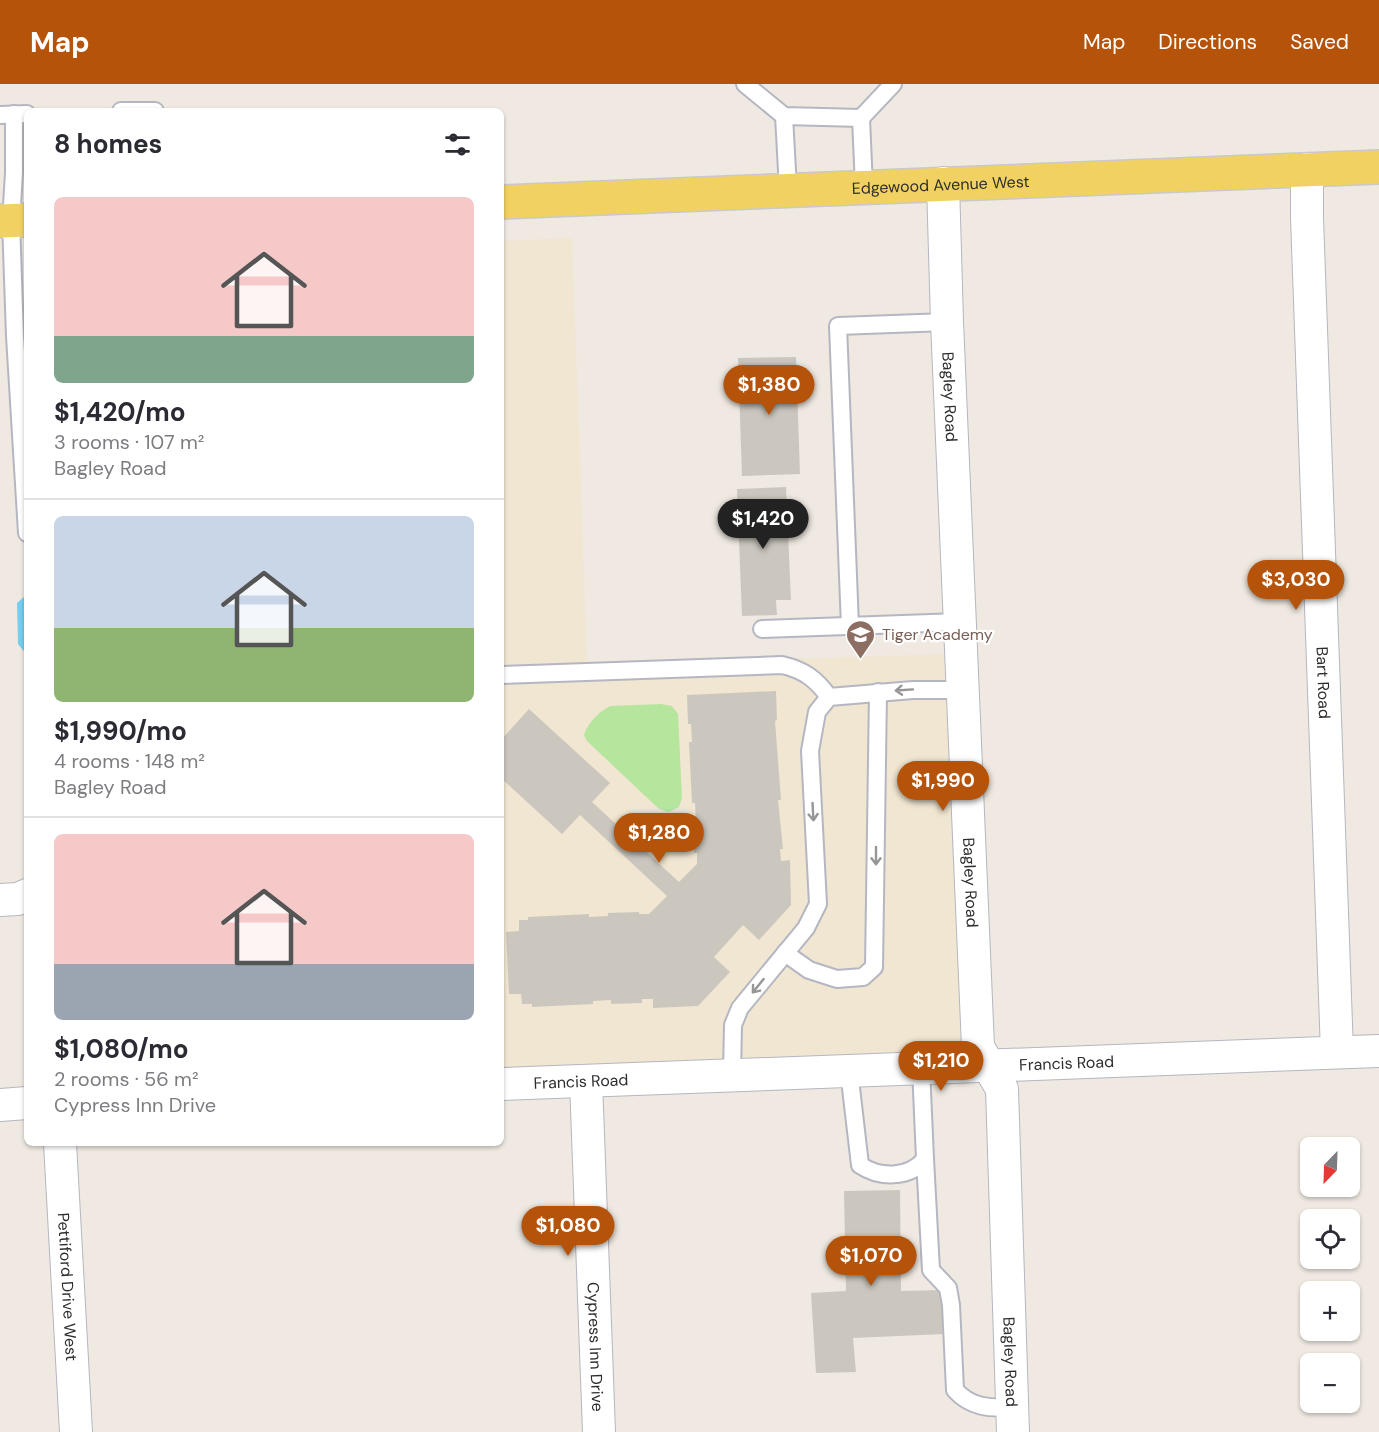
<!DOCTYPE html>
<html lang="en">
<head>
<meta charset="utf-8">
<style>
  :root { --surface:#fff; --page:#f2f2f3; --text:#2b2b33; --muted:#7c7c81; --line:#e1e1e2; --accent:#b45309 }
  body { margin:0; font-family:"DM Sans",sans-serif; background:var(--page); color:var(--text); height:100vh; display:flex; flex-direction:column; font-size:22px; white-space:nowrap }
  * { box-sizing:border-box; margin:0 }
  p { font-size:20px; color:var(--muted) }
  .icon { flex:none; width:33px; height:33px; fill:none; stroke:currentColor; stroke-width:2; stroke-linecap:round; stroke-linejoin:round }
  .map { position:relative; flex:1; overflow:hidden }
  .panel { position:absolute; left:24px; top:24px; width:480px; height:1038px; display:flex; flex-direction:column; background:var(--surface); border-radius:9px; box-shadow:0 2px 4px #0004 }
  .panel>* { flex:none }
  .needle { width:39px; rotate:203deg }
  .buttons { position:absolute; left:1300px; top:1053px; display:grid; gap:12px }
  .buttons a { display:grid; place-items:center; width:60px; height:60px; border-radius:9px; background:var(--surface); box-shadow:0 2px 4px #0004; font-size:30px }
  .price { position:absolute; translate:-50% -51px; padding:0 14px; border-radius:21px; background:var(--accent); color:#fff; font-size:20px; line-height:39px; filter:drop-shadow(0 2px 3px #0008) }
  .price::after { content:''; position:absolute; left:50%; top:36px; width:18px; height:14px; margin-left:-9px; background:inherit; clip-path:polygon(0 0,100% 0,50% 100%) }
  .price.on { background:#222; color:#fff }
  ul { padding:0; list-style:none }
  li { display:grid; align-content:center; gap:12px; height:318px; padding:0 30px }
  li+li { border-top:2px solid var(--line) }
  li span { display:grid; place-items:center; height:186px; border-radius:9px; color:#555 }
  li>.icon { margin-inline-start:auto }
  span .icon { width:108px; height:108px; fill:#fffc; stroke-width:1 }
  li b { font-size:26px }
  h2 { display:flex; justify-content:space-between; align-items:center; height:72px; padding:0 30px; font-size:26px }
  header { display:flex; align-items:center; gap:36px; box-sizing:border-box; height:84px; padding:0 30px; background:var(--accent); color:#fff }
  header strong { font-size:28px }
  nav { display:flex; gap:33px; margin-inline-start:auto; font-size:21px }
  .map>svg:first-child { display:block }
  .education { fill:#f0e6d1 }
  .green { fill:#b6e59e }
  .water { fill:#75cff0 }
  .building { fill:#cbc7bf }
  .lines { fill:none; stroke-linecap:round; stroke-linejoin:round }
  .service-casing { stroke:#b4b7c1; stroke-width:20 }
  .minor-casing { stroke:#b4b7c1; stroke-width:34 }
  .primary-casing { stroke:#c9c9c9; stroke-width:36 }
  .service { stroke:#fff; stroke-width:16 }
  .minor { stroke:#fff; stroke-width:32 }
  .primary { stroke:#f2d163; stroke-width:33 }
  .oneway { stroke:#969696 }
  .labels { text-anchor:middle; stroke-width:4.5; stroke-linejoin:round; paint-order:stroke }
  .street-label { font-size:16px; fill:#2e2e2e; stroke:#fff }
  .education-label { font-size:16px; fill:#785e54; stroke:#fff; text-anchor:start }
</style>
</head>
<body>
<header>
<strong>Map</strong>
<nav><a>Map</a><a>Directions</a><a>Saved</a></nav>
</header>
<div class="map">
<svg width="1379" height="1348" viewBox="0 0 1379 1348">
  <rect width="100%" height="100%" fill="#efe9e1"/>
  <path class="education" d="M572 154 587 581 952 570 965 971 501 989V157Z"/>
  <path class="green" d="M661 620 672 622 678 630 682 714 679 723 669 728 659 725 587 657 584 651C587 640 600 626 611 622Z"/>
  <path class="water" d="M24 513H27V571L18 560 17 519Z"/>
  <g class="building">
    <path d="M796 273 800 390 742 392 738 274Z"/>
    <path d="M786 403 791 516H776L777 531 742 532 737 405Z"/>
    <path d="M776 607 777 636 775 637 781 716H778L783 765H780L781 777 790 776 791 821 759 856 743 841 714 873 730 888 698 922 653 924V915H642V919L611 920V916L593 917V920L532 923V920H522L521 910H509L506 848 519 847V836H528V833L589 830V833L608 832V829L639 828V830H649L667 812 580 731 562 750 501 694V656L529 625 610 699 592 718 679 798 697 780V769H694L693 738H696L695 719H692L689 658H692L691 640H688L687 611Z"/>
    <path d="M900 1106 901 1207 943 1206 945 1250 853 1254 856 1288 816 1289 811 1209 846 1207 844 1107Z"/>
  </g>
  <g class="lines">
    <defs>
      <g id="service">
        <path d="M745 0 784 32 861 34 893 0"/>
        <path d="M121 27H155"/>
        <path d="M14 30V89L11 137 15 252 27 449"/>
        <path d="M0 31 27 30"/>
        <path d="M784 32 788 105"/>
        <path d="M861 34 864 103"/>
        <path d="M850 542 838 242 947 238"/>
        <path d="M762 545 959 538"/>
        <path d="M501 591 782 581C804 586 816 595 829 613"/>
        <path d="M785 869 809 886 837 895 863 893 874 883 878 608"/>
        <path d="M849 987 860 1081C879 1094 909 1095 925 1075L921 984"/>
        <path d="M732 990 733 941 740 924 806 844 818 820 810 667 817 628 829 613 913 606H963"/>
        <path d="M925 1075 931 1186 948 1204 951 1221 955 1306C970 1323 990 1325 1012 1323"/>
      </g>
      <g id="minor">
        <path id="s1" d="M1307 85V134L1337 968"/>
        <path id="s2" d="M943 99 947 238 978 963 1002 1005 1013 1348"/>
        <path d="M0 816 18 815 27 811"/>
        <path id="s3" d="M586 997 599 1348"/>
        <path id="s4" d="M501 1000 1379 967"/>
        <path d="M0 1021 27 1019"/>
        <path id="s5" d="M60 1059 76 1348"/>
      </g>
      <g id="primary">
        <path id="s6" d="M501 118 1379 83"/>
        <path d="M0 137 27 136"/>
      </g>
    </defs>
    <use href="#service" class="service-casing"/>
    <use href="#minor" class="minor-casing"/>
    <use href="#primary" class="primary-casing"/>
    <use href="#service" class="service"/>
    <use href="#minor" class="minor"/>
    <use href="#primary" class="primary"/>
  </g>
  <defs><path id="oneway-shaft" d="M-6 0H5M1.5-3L5.5 0L1.5 3" fill="none" stroke-width="1.6" stroke-linecap="round" stroke-linejoin="round" transform="scale(1.5)"/></defs>
  <g class="oneway">
    <use href="#oneway-shaft" transform="translate(904 606) rotate(176)"/>
    <use href="#oneway-shaft" transform="translate(813 728) rotate(87)"/>
    <use href="#oneway-shaft" transform="translate(876 772) rotate(90)"/>
    <use href="#oneway-shaft" transform="translate(758 902) rotate(129)"/>
  </g>
  <defs>
    <symbol id="school-pin" viewBox="-11 -11 22 30"><path d="M0 17L-7.5 6A9.5 9.5 0 1 1 7.5 6Z" fill="#8d6e63" stroke="#fff"/><path d="M0-5L7-2L0 1L-7-2ZM-4 1L0 2.5L4 1V4Q0 6-4 4Z" fill="#fff"/></symbol>
  </defs>
  <g fill-rule="evenodd">
    <use href="#school-pin" x="844" y="534" width="33" height="45"/>
  </g>
  <g class="labels">
    <g class="street-label">
      <text dy="6" stroke="none"><textPath href="#s6" startOffset="440">Edgewood Avenue West</textPath></text>
      <text dy="6" stroke="none"><textPath href="#s2" startOffset="214">Bagley Road</textPath></text>
      <text dy="6" stroke="none"><textPath href="#s1" startOffset="514">Bart Road</textPath></text>
      <text dy="6" stroke="none"><textPath href="#s2" startOffset="700">Bagley Road</textPath></text>
      <text dy="6" stroke="none"><textPath href="#s4" startOffset="566">Francis Road</textPath></text>
      <text dy="6" stroke="none"><textPath href="#s4" startOffset="80">Francis Road</textPath></text>
      <text dy="6" stroke="none"><textPath href="#s5" startOffset="144">Pettiford Drive West</textPath></text>
      <text dy="6" stroke="none"><textPath href="#s3" startOffset="266">Cypress Inn Drive</textPath></text>
      <text dy="6" stroke="none"><textPath href="#s2" startOffset="1186">Bagley Road</textPath></text>
    </g>
    <g class="education-label">
      <text x="882" y="556">Tiger Academy</text>
    </g>
  </g>
</svg>
<div class="buttons">
<a><svg class="needle" viewBox="-14 -14 28 28"><path d="M0-13l5 13h-10z" fill="#e53935"/><path d="M0 13l5-13h-10z" fill="#7c7c81"/></svg></a>
<a><svg class="icon" aria-label="locate" viewBox="0 0 24 24"><circle cx="12" cy="12" r="6"/><path d="M12 2v4M12 18v4M2 12h4M18 12h4"/></svg></a>
<a>+</a>
<a>−</a>
</div>
<b class="price" style="left:769px;top:332px">$1,380</b>
<b class="price on" style="left:763px;top:466px">$1,420</b>
<b class="price" style="left:1296px;top:527px">$3,030</b>
<b class="price" style="left:943px;top:728px">$1,990</b>
<b class="price" style="left:659px;top:780px">$1,280</b>
<b class="price" style="left:941px;top:1008px">$1,210</b>
<b class="price" style="left:568px;top:1173px">$1,080</b>
<b class="price" style="left:871px;top:1203px">$1,070</b>
<section class="panel">
<h2>8 homes<svg class="icon" aria-label="filters" viewBox="0 0 24 24"><path d="M4 7h16M4 17h16"/><circle cx="9" cy="7" r="2"/><circle cx="15" cy="17" r="2"/></svg></h2>
<ul>
<li><span style="background:linear-gradient(#f6c9c9 75%,#7fa58c 0)"><svg class="icon" aria-label="home" viewBox="0 0 24 24"><path d="M3 11l9-7 9 7M6 9v11h12V9"/></svg></span><div><b>$1,420/mo</b><p>3 rooms · 107 m²</p><p>Bagley Road</p></div></li>
<li><span style="background:linear-gradient(#c9d6e8 60%,#8fb573 0)"><svg class="icon" aria-label="home" viewBox="0 0 24 24"><path d="M3 11l9-7 9 7M6 9v11h12V9"/></svg></span><div><b>$1,990/mo</b><p>4 rooms · 148 m²</p><p>Bagley Road</p></div></li>
<li><span style="background:linear-gradient(#f6c9c9 70%,#9aa5b1 0)"><svg class="icon" aria-label="home" viewBox="0 0 24 24"><path d="M3 11l9-7 9 7M6 9v11h12V9"/></svg></span><div><b>$1,080/mo</b><p>2 rooms · 56 m²</p><p>Cypress Inn Drive</p></div></li>
</ul>
</section>
</div>
</body>
</html>
